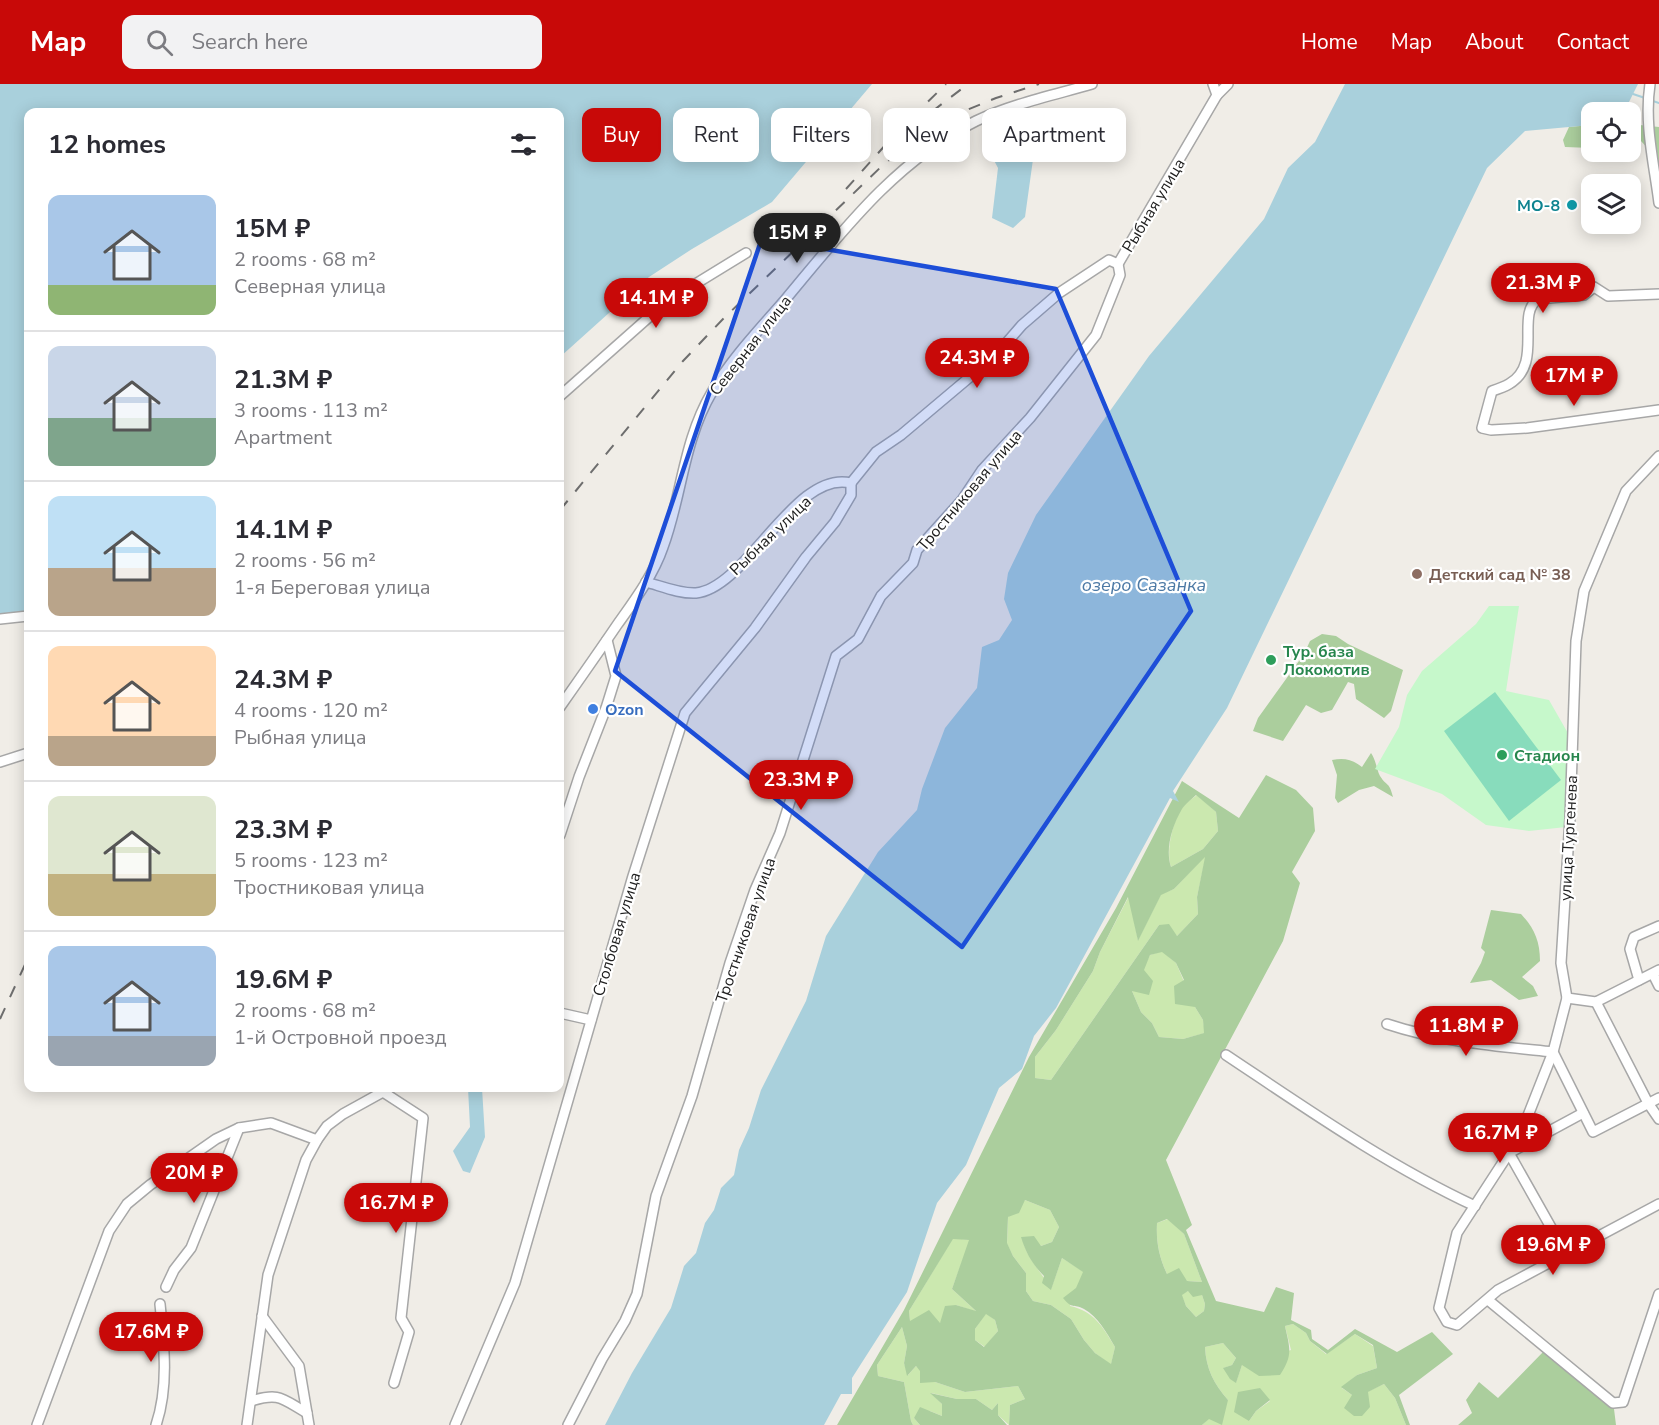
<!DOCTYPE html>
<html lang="en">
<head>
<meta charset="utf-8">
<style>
  :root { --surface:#fff; --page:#f2f2f3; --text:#2b2b33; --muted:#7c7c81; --line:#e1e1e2; --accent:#c80908 }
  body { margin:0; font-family:"Nunito Sans",sans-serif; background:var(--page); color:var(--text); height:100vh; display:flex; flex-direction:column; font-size:22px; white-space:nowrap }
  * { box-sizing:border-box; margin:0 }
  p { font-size:20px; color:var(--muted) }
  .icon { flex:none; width:33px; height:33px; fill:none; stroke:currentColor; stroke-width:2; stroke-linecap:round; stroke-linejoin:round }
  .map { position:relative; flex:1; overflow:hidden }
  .drawer { position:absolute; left:24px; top:24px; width:540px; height:984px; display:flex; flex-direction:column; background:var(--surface); border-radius:12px; box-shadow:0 3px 15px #0003 }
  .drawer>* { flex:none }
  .top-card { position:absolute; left:582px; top:24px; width:570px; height:54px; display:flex; gap:12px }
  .controls { position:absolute; left:1581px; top:18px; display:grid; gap:12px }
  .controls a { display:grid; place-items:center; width:60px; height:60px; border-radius:12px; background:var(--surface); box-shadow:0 3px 15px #0003; font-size:30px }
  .price { position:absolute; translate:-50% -51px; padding:0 14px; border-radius:21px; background:var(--accent); color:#fff; font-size:20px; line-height:39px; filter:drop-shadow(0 2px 3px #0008) }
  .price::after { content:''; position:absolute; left:50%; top:36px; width:18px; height:14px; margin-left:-9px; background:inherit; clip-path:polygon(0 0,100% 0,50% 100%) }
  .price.on { background:#222; color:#fff }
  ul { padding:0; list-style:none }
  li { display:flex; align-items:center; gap:18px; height:150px; padding:0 24px }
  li+li { border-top:2px solid var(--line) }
  li span { display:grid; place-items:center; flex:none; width:168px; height:120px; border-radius:12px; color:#555 }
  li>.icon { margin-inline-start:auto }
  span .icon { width:72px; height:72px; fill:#fffc; stroke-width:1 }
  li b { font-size:26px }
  h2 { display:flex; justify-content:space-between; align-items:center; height:72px; padding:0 24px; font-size:26px }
  .chip { padding:0 21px; border-radius:12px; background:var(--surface); box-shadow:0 3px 15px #0003; font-size:21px; line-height:54px }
  .chip.on { background:var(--accent); color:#fff }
  header { display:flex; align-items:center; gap:36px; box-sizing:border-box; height:84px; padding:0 30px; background:var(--accent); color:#fff }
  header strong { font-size:28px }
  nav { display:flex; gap:33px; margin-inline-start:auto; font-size:21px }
  .search { width:420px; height:54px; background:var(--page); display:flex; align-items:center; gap:15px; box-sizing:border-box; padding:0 21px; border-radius:12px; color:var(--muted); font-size:22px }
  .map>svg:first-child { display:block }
  .grass { fill:#cbe8af; fill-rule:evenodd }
  .forest { fill:#abce9d; fill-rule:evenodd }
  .park { fill:#c6f8cb }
  .pitch { fill:#88dcbc }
  .water { fill:#a9d0dc }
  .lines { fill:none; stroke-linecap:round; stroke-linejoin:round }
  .stream { stroke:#a9d0dc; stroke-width:2 }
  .minor-casing { stroke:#a7a7a7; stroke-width:12 }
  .minor { stroke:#fff; stroke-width:9 }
  .rail { stroke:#6e6e6e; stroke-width:2; stroke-dasharray:12 12; stroke-linecap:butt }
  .marked { fill:#1d4ed8; fill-opacity:0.2; stroke:#1d4ed8; stroke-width:4.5; stroke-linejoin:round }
  .culture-dot { fill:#0f9aa8; stroke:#fff; stroke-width:2 }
  .education-dot { fill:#8d6e63; stroke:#fff; stroke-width:2 }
  .leisure-dot { fill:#2e9e5b; stroke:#fff; stroke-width:2 }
  .shop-dot { fill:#3f7fe0; stroke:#fff; stroke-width:2 }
  .labels { text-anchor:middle; stroke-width:4.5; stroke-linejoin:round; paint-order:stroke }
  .street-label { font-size:16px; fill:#202020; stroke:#fff }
  .culture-label { font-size:16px; font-weight:bold; fill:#0d838f; stroke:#fff; text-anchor:end }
  .education-label { font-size:16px; font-weight:bold; fill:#785e54; stroke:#fff; text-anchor:start }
  .leisure-label { font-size:16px; font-weight:bold; fill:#27864d; stroke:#fff; text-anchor:start }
  .shop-label { font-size:16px; font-weight:bold; fill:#366cbe; stroke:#fff; text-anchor:start }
  .water-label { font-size:18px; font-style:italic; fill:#4c79a5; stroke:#fff }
</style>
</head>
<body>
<header>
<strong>Map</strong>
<div class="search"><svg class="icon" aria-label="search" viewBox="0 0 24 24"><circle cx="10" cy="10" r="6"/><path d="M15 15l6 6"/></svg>Search here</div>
<nav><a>Home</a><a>Map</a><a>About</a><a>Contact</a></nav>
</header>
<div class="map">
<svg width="1659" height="1341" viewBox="0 0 1659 1341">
  <rect width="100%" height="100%" fill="#f0ede7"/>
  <g class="grass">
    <path d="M1197 711 1216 728 1218 747 1203 765 1171 783C1166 767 1172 739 1182 724 1185 719 1192 715 1197 711Z"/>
    <path d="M1206 771 1197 813 1198 830 1177 852 1159 841 1051 996 1035 994V973L1056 946 1093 887 1100 868 1129 812 1138 856 1161 810 1174 805Z"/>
    <path d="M1162 867 1176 879 1195 923 1203 936 1205 949 1183 955 1159 953 1152 939 1141 928 1132 907 1150 871Z"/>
    <path d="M1025 1116 1050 1126 1059 1143 1052 1158 1041 1162 1022 1153C1026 1174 1041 1187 1051 1205L1062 1174 1084 1188 1070 1222C1094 1227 1103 1243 1115 1263L1111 1281 1095 1269 1084 1256 1071 1235 1051 1221 1033 1217 1026 1207V1189L1013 1172 1007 1160 1008 1133Z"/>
    <path d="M1168 1135 1184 1150 1202 1198 1187 1197 1167 1190C1159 1173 1156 1158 1157 1139Z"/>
    <path d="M953 1154 970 1156 952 1205 977 1228 956 1221 940 1239 910 1238 909 1227Z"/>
    <path d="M1188 1207 1202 1211 1205 1220 1204 1227 1196 1233 1186 1222 1181 1210Z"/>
    <path d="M986 1229 995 1236 998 1247 985 1263 975 1256V1245Z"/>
    <path d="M1293 1240 1306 1249 1310 1257 1326 1270 1355 1250 1373 1262 1377 1284 1357 1291 1342 1304 1352 1311 1367 1308 1384 1300 1395 1314 1406 1341H1202L1228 1316C1214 1300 1206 1285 1205 1263L1223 1259 1236 1274 1232 1281 1224 1284 1236 1298 1242 1281 1291 1266 1285 1242ZM1259 1304 1270 1317 1256 1327 1249 1337Z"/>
    <path d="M902 1243 907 1262 904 1279 908 1291 916 1282 935 1298 965 1308 1018 1302 1025 1315 1010 1321 1009 1341 998 1331V1319L992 1326 976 1315H957L931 1309 942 1320V1332L930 1327 914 1334 920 1341H913L911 1337 904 1298 878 1292 877 1281Z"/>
  </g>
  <g class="forest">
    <path d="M1630 40 1659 43V89L1655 72 1640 56 1631 63Z"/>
    <path d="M1591 41V64L1565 63 1563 56 1569 43Z"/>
    <path d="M1322 550 1336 552 1348 560 1403 586 1391 627 1384 634 1356 615 1354 600 1348 598 1332 626 1321 629 1306 621 1283 657 1253 647 1258 634 1304 570 1310 557Z"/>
    <path d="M1371 669C1376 676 1377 687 1380 692 1387 703 1389 697 1393 713L1374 702 1359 706 1338 719 1335 714 1337 691 1332 676C1344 674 1352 675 1362 683Z"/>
    <path d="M1266 691 1296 706 1313 724 1315 747 1292 788 1300 799 1283 857 1166 1076 1192 1141 1186 1146 1216 1217 1264 1228 1276 1203 1294 1209 1291 1236 1311 1246 1312 1255 1328 1266 1355 1245 1397 1268 1432 1248 1453 1270 1399 1311 1410 1341H1406L1395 1314 1384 1300 1368 1308 1370 1323 1362 1332H1354L1344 1324 1352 1311 1341 1303 1357 1291 1377 1284 1373 1261 1355 1250 1327 1270 1310 1257 1306 1249 1293 1240 1285 1242C1290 1265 1293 1271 1280 1291L1259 1292 1242 1281 1236 1299 1230 1295 1223 1284 1232 1281 1236 1274 1223 1259 1205 1263C1206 1285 1214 1300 1228 1316L1222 1341 1209 1335 1202 1341H1009L1010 1321 1025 1315 1018 1302 965 1308 935 1298 920 1299V1287L916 1282 907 1292 904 1279 907 1262 902 1243 877 1281 878 1292 904 1298 911 1337 913 1341H837L904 1226 1029 973 1116 824 1182 697 1239 734ZM1196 711 1216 728 1218 747 1203 765 1171 783C1165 765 1172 742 1182 725 1185 720 1191 716 1196 711ZM1205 773 1197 813 1198 830 1177 852 1169 840 1159 841 1051 996 1035 994V973L1056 946 1093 887 1100 868 1128 813 1138 857 1161 811 1174 805ZM1162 868 1176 879 1184 896 1174 902 1175 920 1195 923 1203 936 1204 949 1183 955 1159 953 1152 939 1141 928 1132 907 1149 911 1153 897 1144 886 1150 871ZM1025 1116 1050 1126 1059 1143 1052 1158 1041 1162 1034 1152 1021 1153C1026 1169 1032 1180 1044 1192L1042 1199 1051 1206 1062 1174 1083 1188 1076 1204 1063 1214C1073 1226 1073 1219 1084 1225 1098 1233 1107 1249 1115 1263L1111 1280 1095 1269 1084 1256 1071 1235 1051 1221 1033 1217 1026 1207V1189L1013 1172 1007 1159 1008 1133 1019 1129ZM1167 1135 1184 1150 1202 1198 1187 1197 1179 1184 1167 1190C1159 1173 1156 1158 1157 1139ZM953 1155 969 1156 952 1205 976 1227 956 1221 945 1222 940 1239 929 1226 910 1237 909 1227ZM1188 1207 1193 1213 1202 1211 1205 1220 1204 1227 1196 1233 1186 1222 1182 1211ZM986 1230 995 1236 998 1247 984 1263 975 1256V1245Z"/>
    <path d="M1491 826 1521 830C1534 844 1540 857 1540 877L1522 893 1533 902 1538 912 1519 916 1491 896 1470 899 1481 879 1485 868 1481 864Z"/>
    <path d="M1544 1267 1614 1325 1616 1341H1458L1472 1329 1466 1316 1479 1298 1498 1314Z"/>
    <path d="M1260 1304 1270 1316 1256 1327 1249 1337 1234 1328 1238 1308Z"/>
    <path d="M930 1309 957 1315H976L992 1326 998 1319V1331L1007 1341H920L914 1334 920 1323 942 1332V1320Z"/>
  </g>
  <path class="park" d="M1489 522H1519L1506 607 1549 616 1569 651 1566 743 1529 747 1486 741 1442 710 1375 685 1399 643 1407 611 1422 587 1476 540Z"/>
  <path class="pitch" d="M1495 608 1561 696 1509 737 1444 647Z"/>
  <g class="water">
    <path d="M0 0H872L772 118 692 165 649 193 560 273V28H28V531L0 533Z"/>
    <path d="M1345 0H1638L1624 28H1592L1591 41 1525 47 1487 84 1227 624 1173 707 1179 718 1170 714 1056 924 1034 952 1022 985 999 1004 966 1081 937 1119 907 1208 852 1294V1310H841L824 1341H605L632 1289 671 1224 684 1182 696 1169 705 1139 714 1126 721 1104 734 1091 739 1066 749 1044 761 1006 806 917 826 852 878 768 917 726 922 705 945 644 977 604 982 563 999 556 1012 536 1004 515 1008 489 1036 431 1149 272 1264 135 1288 84 1315 58Z"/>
    <path d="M1029 40 1035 61 1025 133 1013 144 992 134 998 84 986 61 989 56H994L996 51Z"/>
    <path d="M468 1004H482L485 1053 470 1089 463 1087 453 1067 470 1043Z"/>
  </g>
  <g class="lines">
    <g class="stream">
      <path d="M1633 10 1645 14"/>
      <path d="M1650 16 1659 19"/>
    </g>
    <defs>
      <g id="minor">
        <path d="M1650 0C1644 40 1654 79 1659 119"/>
        <path d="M1217 11 1228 0"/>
        <path d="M1659 210 1608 212 1594 203 1584 211 1538 215C1515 230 1544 280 1509 300 1504 303 1498 305 1492 307L1482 344 1491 346 1527 344 1659 326"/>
        <path d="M560 312 666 218 746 169"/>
        <path d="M1659 372 1626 407 1584 507 1576 557 1570 734 1561 879 1567 914 1596 918 1659 886"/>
        <path d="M646 498C661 502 680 510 696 509 747 504 795 385 851 399L876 368 901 351 996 271 1022 241 1059 209 1109 176 1118 180 1217 11 1213 0"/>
        <path d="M0 535 28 532"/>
        <path d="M560 623C579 596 598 569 617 541 634 517 653 492 663 463 682 412 683 357 712 308 731 275 760 245 785 216 841 149 895 77 976 37 1012 20 1054 11 1092 0"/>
        <path d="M0 678 28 669"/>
        <path d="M560 751 579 693 606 624 616 592 607 556"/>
        <path d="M1653 890 1659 902"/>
        <path d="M1639 896 1630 865 1634 853 1659 842"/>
        <path d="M1567 914 1553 968 1527 1034 1509 1069 1457 1149 1439 1224 1447 1238 1457 1241 1498 1206 1659 1120"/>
        <path d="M1596 918 1648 1019 1659 1035"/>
        <path d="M560 929 591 936"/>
        <path d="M1387 940C1441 958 1496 962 1553 968L1593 1048 1659 1014"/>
        <path d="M1226 971C1307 1025 1387 1081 1475 1122"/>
        <path d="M383 1008 423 1034 401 1234 409 1248 394 1299"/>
        <path d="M1566 1170 1509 1069 1583 1029"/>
        <path d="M166 1203 174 1186 191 1164 239 1044"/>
        <path d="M1488 1216 1613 1319 1623 1318 1659 1210"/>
        <path d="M262 1232 299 1282 309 1341"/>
        <path d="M251 1317C280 1308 282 1315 307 1329"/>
        <path d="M37 1341 109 1147 127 1120 150 1101 216 1055 239 1044 271 1039 317 1056"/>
        <path d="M156 1341C169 1303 164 1260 160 1220"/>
        <path d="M247 1341 268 1191 306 1076 317 1056 327 1042 343 1030 390 1004"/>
        <path d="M455 1341 515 1199 633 792 685 629 755 544 806 473 835 438 851 411V399"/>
        <path d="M568 1341 602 1275 625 1237 637 1210 656 1112 692 1012 730 879 755 806 780 749 836 572 858 555 881 512 913 479 917 466 962 416 982 386 1030 334 1096 251 1120 191 1118 180"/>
      </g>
    </defs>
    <use href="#minor" class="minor-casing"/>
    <use href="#minor" class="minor"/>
    <g class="rail">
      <path d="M913 42 968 0"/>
      <path d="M846 105 897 48 946 0"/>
      <path d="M560 426 683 277 723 235 884 80 914 57 962 28 996 14 1039 0"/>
      <path d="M0 935 28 874"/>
    </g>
  </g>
  <path class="marked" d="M762 154 1056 205 1191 527 962 863 615 587Z"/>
  <circle class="culture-dot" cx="1572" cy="121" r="6"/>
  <circle class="education-dot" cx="1417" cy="490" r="6"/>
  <g class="leisure-dot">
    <circle cx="1271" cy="576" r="6"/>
    <circle cx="1502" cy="671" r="6"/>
  </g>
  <circle class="shop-dot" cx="593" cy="625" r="6"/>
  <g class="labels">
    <g class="street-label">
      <text transform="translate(1153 121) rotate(-59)" y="6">Рыбная улица</text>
      <text transform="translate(750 261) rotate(-52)" y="6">Северная улица</text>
      <text transform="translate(969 406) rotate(-50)" y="6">Тростниковая улица</text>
      <text transform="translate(770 451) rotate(-44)" y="6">Рыбная улица</text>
      <text transform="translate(1568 754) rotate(-87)" y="6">улица Тургенева</text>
      <text transform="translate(745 846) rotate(-71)" y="6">Тростниковая улица</text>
      <text transform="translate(616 850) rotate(-73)" y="6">Столбовая улица</text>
    </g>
    <g class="culture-label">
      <text x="1560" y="127">MO-8</text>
    </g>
    <g class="education-label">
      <text x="1429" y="496">Детский сад № 38</text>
    </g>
    <g class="leisure-label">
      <text x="1283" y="573">Тур. база<tspan x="1283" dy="18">Локомотив</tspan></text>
      <text x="1514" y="677">Стадион</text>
    </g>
    <g class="shop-label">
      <text x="605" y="631">Ozon</text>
    </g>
    <g class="water-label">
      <text x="1144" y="507">озеро Сазанка</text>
    </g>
  </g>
</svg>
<div class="controls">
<a><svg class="icon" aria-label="locate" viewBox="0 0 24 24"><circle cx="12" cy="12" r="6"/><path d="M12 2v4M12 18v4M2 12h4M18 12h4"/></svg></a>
<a><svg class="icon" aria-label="layers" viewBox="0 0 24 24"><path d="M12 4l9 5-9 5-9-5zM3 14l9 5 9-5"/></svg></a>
</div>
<b class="price on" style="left:797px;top:180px">15M ₽</b>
<b class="price" style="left:1543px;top:230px">21.3M ₽</b>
<b class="price" style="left:656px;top:245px">14.1M ₽</b>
<b class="price" style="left:977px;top:305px">24.3M ₽</b>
<b class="price" style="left:1574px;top:323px">17M ₽</b>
<b class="price" style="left:801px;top:727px">23.3M ₽</b>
<b class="price" style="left:1466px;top:973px">11.8M ₽</b>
<b class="price" style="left:1500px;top:1080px">16.7M ₽</b>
<b class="price" style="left:194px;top:1120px">20M ₽</b>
<b class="price" style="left:396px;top:1150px">16.7M ₽</b>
<b class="price" style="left:1553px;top:1192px">19.6M ₽</b>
<b class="price" style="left:151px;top:1279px">17.6M ₽</b>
<div class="top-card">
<a class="chip on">Buy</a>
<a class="chip">Rent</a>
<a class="chip">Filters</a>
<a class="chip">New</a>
<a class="chip">Apartment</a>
</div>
<section class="drawer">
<h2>12 homes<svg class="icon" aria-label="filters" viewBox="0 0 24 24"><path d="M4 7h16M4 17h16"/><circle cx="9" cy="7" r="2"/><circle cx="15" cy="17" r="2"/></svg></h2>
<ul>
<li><span style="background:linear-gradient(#a9c7e8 75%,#8fb573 0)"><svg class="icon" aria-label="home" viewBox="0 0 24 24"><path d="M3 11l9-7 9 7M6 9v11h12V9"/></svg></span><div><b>15M ₽</b><p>2 rooms · 68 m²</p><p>Северная улица</p></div></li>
<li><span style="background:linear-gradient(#c9d6e8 60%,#7fa58c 0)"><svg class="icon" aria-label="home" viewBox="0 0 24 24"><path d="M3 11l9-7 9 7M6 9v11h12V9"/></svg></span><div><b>21.3M ₽</b><p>3 rooms · 113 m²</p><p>Apartment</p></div></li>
<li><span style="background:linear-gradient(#bfe0f5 60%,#b9a48a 0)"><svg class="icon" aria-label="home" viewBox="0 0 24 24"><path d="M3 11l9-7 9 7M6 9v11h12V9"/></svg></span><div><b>14.1M ₽</b><p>2 rooms · 56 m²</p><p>1-я Береговая улица</p></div></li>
<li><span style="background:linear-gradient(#ffd9b3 75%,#b9a48a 0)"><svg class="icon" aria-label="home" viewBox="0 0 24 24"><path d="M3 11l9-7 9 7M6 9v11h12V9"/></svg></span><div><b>24.3M ₽</b><p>4 rooms · 120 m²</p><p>Рыбная улица</p></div></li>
<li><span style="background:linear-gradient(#dfe7d0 65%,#c2b280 0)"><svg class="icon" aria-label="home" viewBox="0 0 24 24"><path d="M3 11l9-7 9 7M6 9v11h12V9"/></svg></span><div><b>23.3M ₽</b><p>5 rooms · 123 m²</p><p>Тростниковая улица</p></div></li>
<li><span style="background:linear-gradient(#a9c7e8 75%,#9aa5b1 0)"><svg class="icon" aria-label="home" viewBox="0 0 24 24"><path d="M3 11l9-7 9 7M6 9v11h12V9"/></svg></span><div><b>19.6M ₽</b><p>2 rooms · 68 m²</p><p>1-й Островной проезд</p></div></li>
</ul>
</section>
</div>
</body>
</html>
